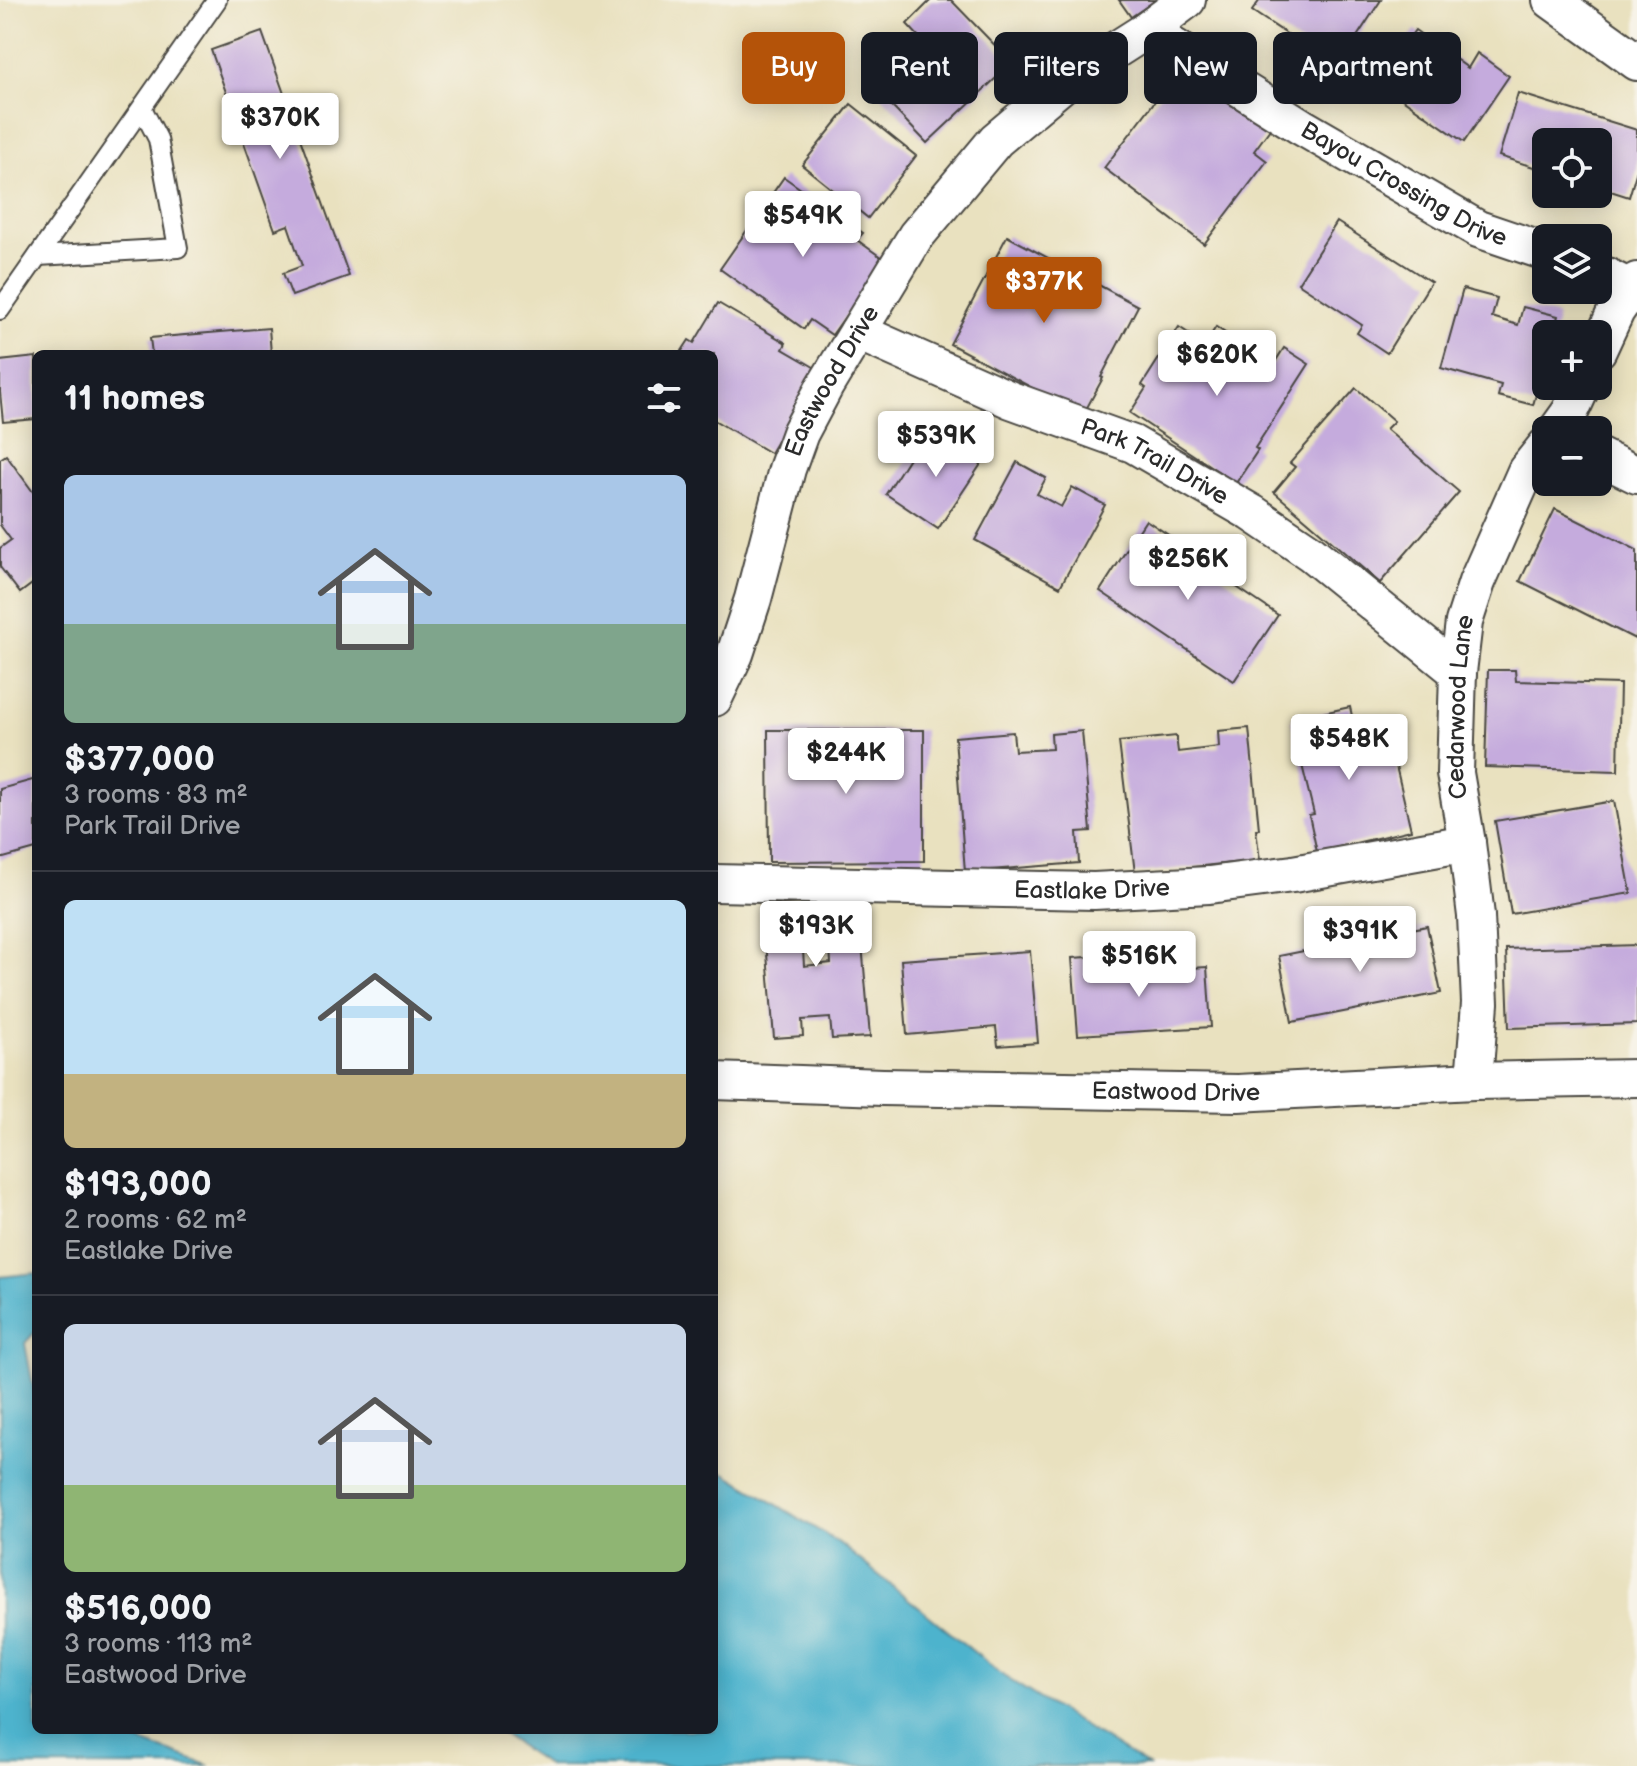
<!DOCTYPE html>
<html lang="en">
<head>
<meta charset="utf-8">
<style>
  :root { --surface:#171b24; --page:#20242c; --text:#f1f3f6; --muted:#9ea1a6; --line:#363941; --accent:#b45309 }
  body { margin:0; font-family:"Balsamiq Sans",sans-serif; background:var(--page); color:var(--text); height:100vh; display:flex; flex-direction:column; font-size:30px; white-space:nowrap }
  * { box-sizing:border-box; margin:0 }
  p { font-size:26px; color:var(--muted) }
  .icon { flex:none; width:44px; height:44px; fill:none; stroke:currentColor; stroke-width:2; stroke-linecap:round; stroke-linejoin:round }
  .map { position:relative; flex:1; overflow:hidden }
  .side { position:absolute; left:32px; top:350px; width:686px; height:1384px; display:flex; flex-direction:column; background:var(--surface); border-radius:12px; box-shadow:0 4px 20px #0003 }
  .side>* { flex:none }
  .hud { position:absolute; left:742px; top:32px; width:760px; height:72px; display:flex; gap:16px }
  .fabs { position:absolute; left:1532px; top:128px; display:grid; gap:16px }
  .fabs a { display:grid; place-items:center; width:80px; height:80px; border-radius:12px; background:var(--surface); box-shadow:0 4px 20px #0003; font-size:40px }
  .price { position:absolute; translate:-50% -68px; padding:0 18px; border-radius:8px; background:#fff; color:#222; font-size:26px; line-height:52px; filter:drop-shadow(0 2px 4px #0008) }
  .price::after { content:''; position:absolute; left:50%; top:48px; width:24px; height:18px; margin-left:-12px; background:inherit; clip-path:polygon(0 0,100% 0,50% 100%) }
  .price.selected { background:var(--accent); color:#fff }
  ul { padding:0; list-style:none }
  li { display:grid; align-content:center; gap:16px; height:424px; padding:0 32px }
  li+li { border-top:2px solid var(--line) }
  li span { display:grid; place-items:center; height:248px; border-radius:12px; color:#555 }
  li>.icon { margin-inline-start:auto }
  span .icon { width:144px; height:144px; fill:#fffc; stroke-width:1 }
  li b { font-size:34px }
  h2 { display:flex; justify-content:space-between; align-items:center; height:96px; padding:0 32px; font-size:34px }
  .chip { padding:0 28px; border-radius:12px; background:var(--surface); box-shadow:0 4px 20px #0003; font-size:28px; line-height:72px }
  .chip.selected { background:var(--accent); color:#fff }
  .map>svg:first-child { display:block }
  .water { fill:#4eb3cd; stroke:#3c6f7c; stroke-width:2 }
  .building { fill:#c5abdd }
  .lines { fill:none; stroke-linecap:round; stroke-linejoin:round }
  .service-casing { stroke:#484641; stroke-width:22 }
  .minor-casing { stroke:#484641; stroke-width:40 }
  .service { stroke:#fff; stroke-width:18 }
  .minor { stroke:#fff; stroke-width:36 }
  .labels { text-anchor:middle; stroke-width:6; stroke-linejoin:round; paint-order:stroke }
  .street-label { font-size:24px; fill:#2b2b2b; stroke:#f7f3e8 }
</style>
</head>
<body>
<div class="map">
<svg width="1637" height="1766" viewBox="0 0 1637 1766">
  <rect width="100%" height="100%" fill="#f7f3e8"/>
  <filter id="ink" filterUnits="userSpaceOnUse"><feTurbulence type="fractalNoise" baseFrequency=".0125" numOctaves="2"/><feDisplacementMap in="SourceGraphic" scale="16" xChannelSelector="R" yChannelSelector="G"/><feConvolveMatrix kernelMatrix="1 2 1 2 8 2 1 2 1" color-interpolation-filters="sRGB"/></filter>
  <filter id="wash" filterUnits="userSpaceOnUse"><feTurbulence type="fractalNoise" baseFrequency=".006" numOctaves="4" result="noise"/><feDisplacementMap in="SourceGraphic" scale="32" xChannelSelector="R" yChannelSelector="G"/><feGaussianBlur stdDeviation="1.8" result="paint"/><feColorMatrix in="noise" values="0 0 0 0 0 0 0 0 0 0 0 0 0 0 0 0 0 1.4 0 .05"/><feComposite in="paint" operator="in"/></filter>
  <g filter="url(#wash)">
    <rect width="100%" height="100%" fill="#e9e1bf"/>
    <g class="water">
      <path d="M36 1273V1331L25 1343 36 1402V1730H107L210 1766H0V1277Z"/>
      <path d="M714 1470 725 1473 839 1543 1005 1677 1148 1766H548L497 1730H714Z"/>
    </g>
    <g id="blocks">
      <g class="building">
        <path d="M931 0H951L1012 63 927 143 872 86 921 39 907 24Z"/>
        <path d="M1119 0H1156L1131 17Z"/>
        <path d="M1260 0H1381L1337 67 1252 11Z"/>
        <path d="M1415 30 1468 68 1477 53 1509 76 1464 142 1378 82Z"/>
        <path d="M262 32 349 276 292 296 283 273 302 266 288 225 275 230 211 50Z"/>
        <path d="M1184 63 1270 129 1254 151 1267 161 1204 244 1104 168Z"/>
        <path d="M1518 93 1637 130V170L1629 197 1598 187V142H1546V171L1499 156Z"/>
        <path d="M851 104 916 156 868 218 802 165Z"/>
        <path d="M784 177 863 233 857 240 885 260 832 335 810 320 804 329 720 269Z"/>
        <path d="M1337 222 1431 282 1387 353 1357 333 1362 325 1298 283Z"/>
        <path d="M1007 236 1138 306 1101 377 1103 378 1083 415 950 344Z"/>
        <path d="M1463 289 1497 298 1492 317 1518 325 1523 307 1558 316 1553 334H1546V359L1533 405 1498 396 1501 385 1441 368Z"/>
        <path d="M718 303 786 343 783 349 819 370 770 453 714 420V354H680L689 340 694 343Z"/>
        <path d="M1179 327 1205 344 1216 327 1273 365 1284 348 1309 364 1255 448 1258 450 1236 483 1130 413 1146 388 1142 385Z"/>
        <path d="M269 328 271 354H152L150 338Z"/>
        <path d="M36 357V419L3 422 0 392V361Z"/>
        <path d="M1356 388 1394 421 1386 429 1459 492 1380 583 1274 492 1295 467 1290 463Z"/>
        <path d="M953 432 987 455 938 529 886 494 919 442 938 455Z"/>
        <path d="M6 455 36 496V581L20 593 0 567V548L11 540 0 525V459Z"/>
        <path d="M1017 462 1046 478 1037 494 1061 507 1072 487 1105 505 1060 587 975 540Z"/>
        <path d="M1555 509 1637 550V634L1635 639 1520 581Z"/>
        <path d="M1146 520 1176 540 1173 544 1278 615 1234 681 1100 591Z"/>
        <path d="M1488 670H1515L1516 681 1620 684 1618 771 1485 767Z"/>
        <path d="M1350 707 1358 743 1389 736 1411 830 1317 852 1309 815 1314 814 1291 720Z"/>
        <path d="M1249 728 1259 829 1256 830 1260 860 1135 873 1119 742 1176 736 1178 752 1219 747 1218 731Z"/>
        <path d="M768 730H924V861L769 862Z"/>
        <path d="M1082 731 1091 831 1077 832 1079 863 965 872 955 737 1013 732 1015 751 1052 749 1051 734Z"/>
        <path d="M36 779V849L0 859V789Z"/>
        <path d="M1614 801 1631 893 1511 914 1495 821Z"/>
        <path d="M863 898 866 929 802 934 804 966 831 963 830 947 862 944 870 1037 832 1039 830 1018 802 1020 803 1036 774 1038 763 906Z"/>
        <path d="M1427 926 1441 993 1292 1022 1279 956Z"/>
        <path d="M1637 945V1024L1509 1028 1506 949Z"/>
        <path d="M1030 951 1038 1043 998 1046 996 1027 907 1035 901 960Z"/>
        <path d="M1105 956 1106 973 1207 967 1211 1027 1078 1035 1072 958Z"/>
      </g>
    </g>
  </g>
  <g filter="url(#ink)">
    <use href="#blocks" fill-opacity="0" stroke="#484641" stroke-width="2"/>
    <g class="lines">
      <defs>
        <g id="service">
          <path d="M38 256 178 248 158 139 142 108"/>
          <path d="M0 310 217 0"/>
        </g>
        <g id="minor">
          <path d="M1551 0 1637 62"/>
          <path id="s1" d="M1147 30 1302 127 1478 229 1546 252"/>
          <path d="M1598 272 1632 289"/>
          <path id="s2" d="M858 332 1011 400 1133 444 1252 513 1311 553 1458 672"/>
          <path d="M1598 350 1616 311 1637 281"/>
          <path d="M1557 430 1570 412 1582 386"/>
          <path d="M1598 456 1637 475"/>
          <path id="s3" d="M714 698 735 654 753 599 787 469 800 433 825 386 916 236 996 140 1064 83 1147 30 1187 0"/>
          <path id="s4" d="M714 883 1094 891 1209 885 1293 874 1467 843"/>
          <path id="s5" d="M714 1081 883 1087 1238 1093 1474 1081 1637 1078"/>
          <path id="s6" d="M1474 1081 1480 1003 1476 916 1467 843 1455 773 1458 672 1464 622 1477 582 1526 471 1546 446"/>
        </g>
      </defs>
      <use href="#service" class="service-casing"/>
      <use href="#minor" class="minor-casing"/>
      <use href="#service" class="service"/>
      <use href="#minor" class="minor"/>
    </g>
  </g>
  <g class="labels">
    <g class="street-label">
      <text dy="8" stroke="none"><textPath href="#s1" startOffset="300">Bayou Crossing Drive</textPath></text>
      <text dy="8" stroke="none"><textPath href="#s3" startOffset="340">Eastwood Drive</textPath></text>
      <text dy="8" stroke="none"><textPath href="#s2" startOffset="324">Park Trail Drive</textPath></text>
      <text dy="8" stroke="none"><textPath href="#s6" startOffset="376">Cedarwood Lane</textPath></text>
      <text dy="8" stroke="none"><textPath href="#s4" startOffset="378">Eastlake Drive</textPath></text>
      <text dy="8" stroke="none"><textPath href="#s5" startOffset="462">Eastwood Drive</textPath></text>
    </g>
  </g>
</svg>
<div class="fabs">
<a><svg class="icon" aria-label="locate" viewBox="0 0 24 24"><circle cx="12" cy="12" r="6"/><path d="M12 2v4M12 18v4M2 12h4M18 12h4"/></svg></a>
<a><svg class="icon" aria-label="layers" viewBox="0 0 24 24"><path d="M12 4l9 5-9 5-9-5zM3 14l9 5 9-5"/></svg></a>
<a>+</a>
<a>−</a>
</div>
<b class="price" style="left:280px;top:161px">$370K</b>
<b class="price" style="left:803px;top:259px">$549K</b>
<b class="price selected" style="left:1044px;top:325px">$377K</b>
<b class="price" style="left:1217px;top:398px">$620K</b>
<b class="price" style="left:936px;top:479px">$539K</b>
<b class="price" style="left:1188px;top:602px">$256K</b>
<b class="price" style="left:1349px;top:782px">$548K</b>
<b class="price" style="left:846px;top:796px">$244K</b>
<b class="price" style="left:816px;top:969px">$193K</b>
<b class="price" style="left:1360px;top:974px">$391K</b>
<b class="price" style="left:1139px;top:999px">$516K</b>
<div class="hud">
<a class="chip selected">Buy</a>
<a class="chip">Rent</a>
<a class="chip">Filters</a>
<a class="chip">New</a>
<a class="chip">Apartment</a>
</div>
<section class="side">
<h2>11 homes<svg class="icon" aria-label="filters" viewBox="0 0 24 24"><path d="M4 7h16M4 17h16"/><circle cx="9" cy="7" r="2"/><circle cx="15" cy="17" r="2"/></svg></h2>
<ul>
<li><span style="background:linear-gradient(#a9c7e8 60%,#7fa58c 0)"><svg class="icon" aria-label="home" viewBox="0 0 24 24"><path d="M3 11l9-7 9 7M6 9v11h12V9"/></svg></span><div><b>$377,000</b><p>3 rooms · 83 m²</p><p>Park Trail Drive</p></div></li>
<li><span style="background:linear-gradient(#bfe0f5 70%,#c2b280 0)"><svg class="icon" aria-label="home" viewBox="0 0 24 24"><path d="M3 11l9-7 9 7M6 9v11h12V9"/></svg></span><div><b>$193,000</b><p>2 rooms · 62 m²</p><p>Eastlake Drive</p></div></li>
<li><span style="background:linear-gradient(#c9d6e8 65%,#8fb573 0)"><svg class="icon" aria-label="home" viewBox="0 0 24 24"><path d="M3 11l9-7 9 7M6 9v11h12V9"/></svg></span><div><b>$516,000</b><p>3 rooms · 113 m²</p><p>Eastwood Drive</p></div></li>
</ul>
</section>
</div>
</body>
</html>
